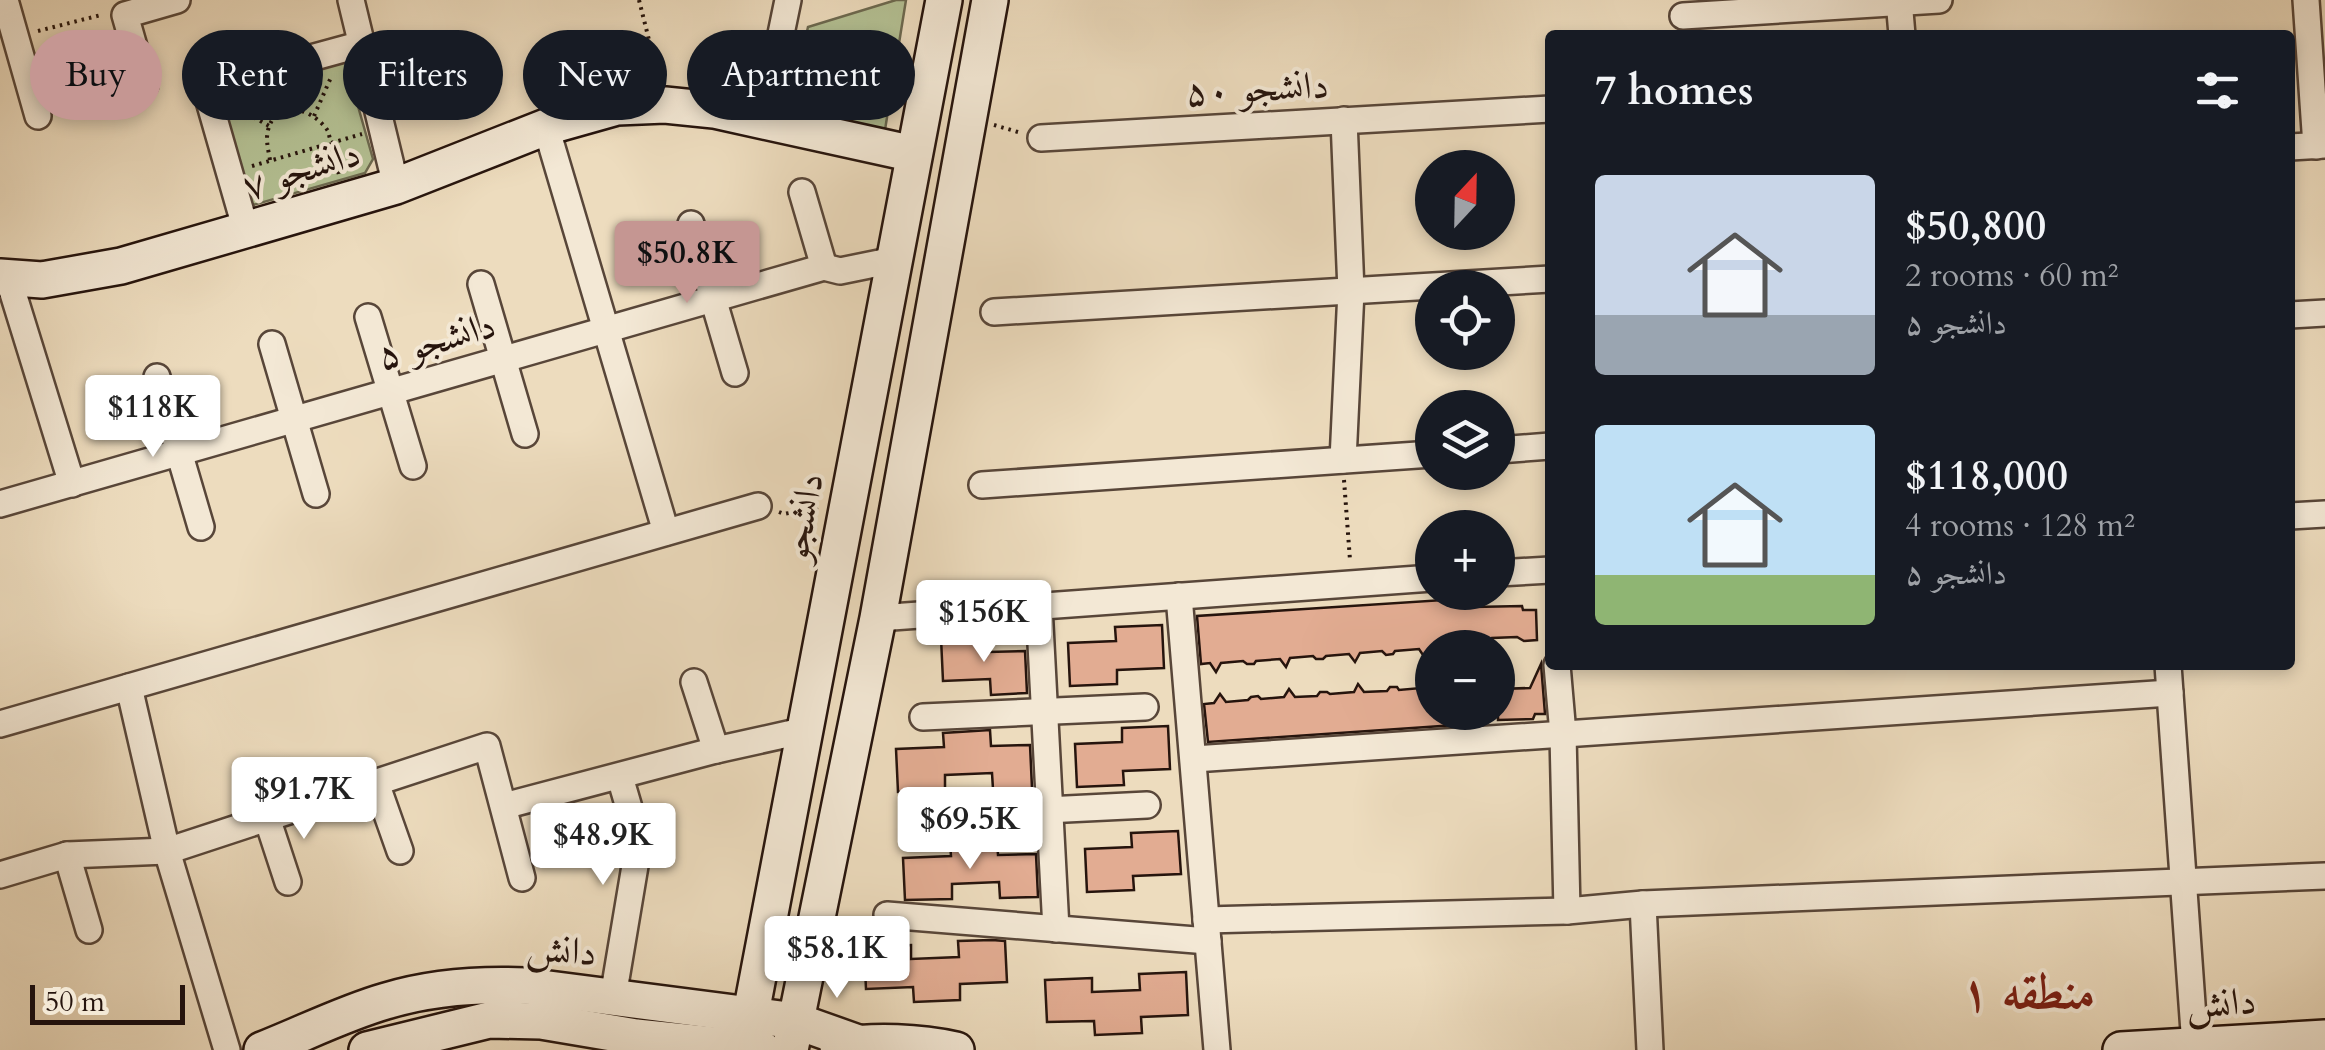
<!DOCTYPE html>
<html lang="en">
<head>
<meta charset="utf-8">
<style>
  :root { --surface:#171b24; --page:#20242c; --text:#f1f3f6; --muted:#9ea1a6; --accent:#c59692 }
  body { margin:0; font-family:Cardo,Amiri,serif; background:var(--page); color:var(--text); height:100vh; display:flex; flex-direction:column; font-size:38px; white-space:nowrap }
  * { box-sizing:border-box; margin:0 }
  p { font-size:32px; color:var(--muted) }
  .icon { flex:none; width:55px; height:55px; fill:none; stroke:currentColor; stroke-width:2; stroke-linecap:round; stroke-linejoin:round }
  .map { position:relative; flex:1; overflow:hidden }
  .side { position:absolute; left:1545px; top:30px; width:750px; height:640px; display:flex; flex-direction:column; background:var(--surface); border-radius:10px; box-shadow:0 5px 15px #0003 }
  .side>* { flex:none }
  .hud { position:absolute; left:30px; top:30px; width:950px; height:90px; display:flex; gap:20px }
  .needle { width:65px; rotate:22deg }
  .controls { position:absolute; left:1415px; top:150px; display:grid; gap:20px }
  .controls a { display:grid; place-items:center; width:100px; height:100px; border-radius:50%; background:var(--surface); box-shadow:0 5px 15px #0003; font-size:50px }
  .scale { position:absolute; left:30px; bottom:25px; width:155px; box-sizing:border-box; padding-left:10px; border:5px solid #26140d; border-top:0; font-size:28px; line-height:35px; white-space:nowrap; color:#26140d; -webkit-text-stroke:8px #f3e8d5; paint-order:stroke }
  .price { position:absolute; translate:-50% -85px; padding:0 22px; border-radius:10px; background:#fff; color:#222; font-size:32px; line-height:65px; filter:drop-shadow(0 2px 5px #0008) }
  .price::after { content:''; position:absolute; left:50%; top:60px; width:30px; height:22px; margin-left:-15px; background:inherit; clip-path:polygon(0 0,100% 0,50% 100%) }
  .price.on { background:var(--accent); color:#111 }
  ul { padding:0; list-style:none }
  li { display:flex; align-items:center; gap:30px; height:250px; padding:0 50px }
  li span { display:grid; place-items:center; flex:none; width:280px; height:200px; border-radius:10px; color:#555 }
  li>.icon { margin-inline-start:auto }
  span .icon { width:120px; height:120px; fill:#fffc; stroke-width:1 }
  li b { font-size:42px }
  h2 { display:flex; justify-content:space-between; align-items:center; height:120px; padding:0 50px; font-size:42px }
  .pill { padding:0 35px; border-radius:45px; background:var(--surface); box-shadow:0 5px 15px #0003; font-size:35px; line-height:90px }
  .pill.on { background:var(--accent); color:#111 }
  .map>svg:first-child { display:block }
  .green { fill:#b4c194; stroke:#6d6a50; stroke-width:2.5 }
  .building { fill:#e2ac92; stroke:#26140d; stroke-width:2.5 }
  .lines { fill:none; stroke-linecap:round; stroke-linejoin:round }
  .street-casing { stroke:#584639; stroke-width:30 }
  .secondary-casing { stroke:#26140d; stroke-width:40 }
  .path { stroke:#26140d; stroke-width:4; stroke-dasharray:2.5 5; stroke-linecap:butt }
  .street { stroke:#f3e8d5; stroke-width:25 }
  .secondary { stroke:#f3e8d5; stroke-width:35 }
  .labels { text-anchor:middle; stroke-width:8; stroke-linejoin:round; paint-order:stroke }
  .street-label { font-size:38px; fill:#26140d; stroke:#f3e8d5 }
  .district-label { font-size:48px; font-weight:bold; fill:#7a1f14; stroke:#f3e8d5 }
</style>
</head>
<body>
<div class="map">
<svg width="2325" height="1050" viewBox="0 0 2325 1050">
  <rect width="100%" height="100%" fill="#eddcbe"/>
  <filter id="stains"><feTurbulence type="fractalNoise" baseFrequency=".002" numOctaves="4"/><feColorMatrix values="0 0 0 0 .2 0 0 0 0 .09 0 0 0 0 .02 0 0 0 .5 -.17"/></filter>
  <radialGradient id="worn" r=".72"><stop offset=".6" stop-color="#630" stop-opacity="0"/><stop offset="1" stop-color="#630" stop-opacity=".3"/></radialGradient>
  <g class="green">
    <path d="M896 0H906L884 136 788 117 808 27Z"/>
    <path d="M344 57 373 159 365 173 246 207 214 94Z"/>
  </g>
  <g class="building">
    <path d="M1474 598V607L1522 606 1523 610H1536L1537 640 1524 641 1517 637 1492 638 1490 642 1464 648H1430L1425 658 1419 649 1395 651 1393 654 1386 655 1382 651 1360 653 1355 662 1349 654 1326 656 1323 659H1316L1313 656 1290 658 1286 667 1280 659 1256 661 1254 664H1247L1243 661 1221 663 1216 672 1210 663 1201 664 1197 616Z"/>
    <path d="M1162 625 1164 668 1117 670V684L1070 686 1068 643 1116 641 1115 627Z"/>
    <path d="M988 636V652L1025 651 1027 693 991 695 990 679 943 681 941 638Z"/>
    <path d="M1541 664 1545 714H1535L1533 719 1498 720V689L1530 688Z"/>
    <path d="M1358 684 1364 692 1387 691 1390 687H1397L1399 690 1432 687V712H1484L1485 723 1208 742 1204 704 1214 703 1220 694 1226 702 1248 700 1251 697 1258 696 1261 699 1284 697 1289 689 1295 697 1317 696 1320 692H1327L1330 694 1354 692Z"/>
    <path d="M1168 726 1170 769 1123 771 1124 785 1077 787 1075 744 1122 742V728Z"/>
    <path d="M990 730 991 746 1030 745 1032 788 993 789 992 773 945 775V790L898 792 896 749 944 747 943 733Z"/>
    <path d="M1178 831 1181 874 1133 876 1134 890 1087 892 1085 849 1132 847 1131 833Z"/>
    <path d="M997 840 998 855 1036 854 1038 897 1000 898 999 882 952 884V899L905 900 903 858 951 856 950 842Z"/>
    <path d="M992 940 1005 941 1007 982 960 984V1000L914 1002 913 987 866 989 864 947 911 945V959L959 957 958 941Z"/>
    <path d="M1186 972 1188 1015 1141 1017 1142 1033 1095 1035 1094 1021 1047 1022 1045 980 1092 978V992L1140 990 1139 974Z"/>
  </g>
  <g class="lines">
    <defs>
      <g id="street">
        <path d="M5 0 38 116"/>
        <path d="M351 0 396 186"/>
        <path d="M1899 0 1902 35"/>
        <path d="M2306 0 2316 146"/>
        <path d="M1683 16 1939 0"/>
        <path d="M145 85 125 15 177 0"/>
        <path d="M763 121 788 0"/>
        <path d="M546 127 666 532"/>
        <path d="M1041 138 1550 109"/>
        <path d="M2290 147 2325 145"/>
        <path d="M802 192 824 267"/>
        <path d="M691 224 735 373"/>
        <path d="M246 230 205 87 362 44"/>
        <path d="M8 277 72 484"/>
        <path d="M481 284 525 434"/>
        <path d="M994 312 1550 279"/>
        <path d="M2290 315 2325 313"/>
        <path d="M368 317 413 466"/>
        <path d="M272 344 316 494"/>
        <path d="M157 377 201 527"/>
        <path d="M1498 450 1550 446"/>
        <path d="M1343 460 1351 291 1344 120"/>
        <path d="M982 485 1432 454"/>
        <path d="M0 504 824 267 840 271 894 260"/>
        <path d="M2290 516 2325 514"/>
        <path d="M1498 573 1550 570"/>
        <path d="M1179 596 1217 1050"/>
        <path d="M1039 606 1056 929"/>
        <path d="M878 618 1432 578"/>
        <path d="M1557 665 1563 734 1567 911"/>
        <path d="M2168 665 2195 1046"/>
        <path d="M694 682 716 750"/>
        <path d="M129 687 167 851 227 1050"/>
        <path d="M923 717 1145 707"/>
        <path d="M0 724 758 506"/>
        <path d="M1194 759 2170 693"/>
        <path d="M376 783 400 851"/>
        <path d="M504 806 716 750 806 730"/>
        <path d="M925 816 1147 805"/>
        <path d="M267 818 288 882"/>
        <path d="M67 855 89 930"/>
        <path d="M0 875 67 855 167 851 487 746 522 878"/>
        <path d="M1643 904 1650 1050"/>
        <path d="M887 915 1208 941"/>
        <path d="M1206 920 1567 911 1643 904 2325 876"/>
        <path d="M613 997 639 842 620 777"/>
      </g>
      <g id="secondary">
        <path d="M0 277 42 280 121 266 396 186 546 127 617 107 665 105 714 110 914 154"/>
        <path d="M838 1046C875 1040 919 1042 956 1050"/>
        <path d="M262 1050C303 1034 344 1013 386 1001 432 987 478 984 526 986L796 1021 858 1043"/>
        <path d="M367 1050 489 1020 541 1021 636 1037 763 1050"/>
        <path d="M744 1050 944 0"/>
        <path d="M790 1050 878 618 990 0"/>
        <path d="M2121 1050 2325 1038"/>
      </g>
    </defs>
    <use href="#street" class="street-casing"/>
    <use href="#secondary" class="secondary-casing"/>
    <g class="path">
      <path d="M639 0 658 76"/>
      <path d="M38 31 101 15"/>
      <path d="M281 91 287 110"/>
      <path d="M234 106 269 126"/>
      <path d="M314 116 332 75"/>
      <path d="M994 125 1018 132"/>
      <path d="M270 160C268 148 265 138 269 127 279 96 315 111 328 131L339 175"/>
      <path d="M252 166 362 134"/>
      <path d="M1344 480 1350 560"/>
      <path d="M779 512 784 514 819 507"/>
    </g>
    <use href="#street" class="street"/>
    <use href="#secondary" class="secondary"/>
  </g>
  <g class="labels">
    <g class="street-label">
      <text transform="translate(1257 88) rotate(-3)" y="13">دانشجو ۵۰</text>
      <text transform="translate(301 169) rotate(-17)" y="13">دانشجو ۷</text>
      <text transform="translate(436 340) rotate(-16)" y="13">دانشجو ۵</text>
      <text transform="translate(802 517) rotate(-79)" y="13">دانشجو</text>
      <text transform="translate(562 949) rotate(6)" y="13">دانش</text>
      <text transform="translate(2221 1002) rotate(-3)" y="13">دانش</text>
    </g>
    <g class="district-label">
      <text x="2028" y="1008">منطقه ۱</text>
    </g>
  </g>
  <rect width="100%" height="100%" filter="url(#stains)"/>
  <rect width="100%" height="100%" fill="url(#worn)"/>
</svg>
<div class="controls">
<a><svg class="needle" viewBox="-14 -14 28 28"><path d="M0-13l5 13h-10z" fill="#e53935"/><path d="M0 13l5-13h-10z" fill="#9ea1a6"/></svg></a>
<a><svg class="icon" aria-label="locate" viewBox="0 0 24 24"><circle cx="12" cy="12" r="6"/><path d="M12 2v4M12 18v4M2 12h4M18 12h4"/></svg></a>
<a><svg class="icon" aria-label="layers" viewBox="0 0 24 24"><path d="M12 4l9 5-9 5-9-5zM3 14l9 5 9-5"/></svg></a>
<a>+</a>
<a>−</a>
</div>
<div class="scale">50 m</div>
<b class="price on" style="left:687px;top:306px">$50.8K</b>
<b class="price" style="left:153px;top:460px">$118K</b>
<b class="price" style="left:984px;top:665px">$156K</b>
<b class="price" style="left:304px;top:842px">$91.7K</b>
<b class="price" style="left:970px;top:872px">$69.5K</b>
<b class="price" style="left:603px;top:888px">$48.9K</b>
<b class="price" style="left:837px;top:1001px">$58.1K</b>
<div class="hud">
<a class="pill on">Buy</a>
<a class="pill">Rent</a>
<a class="pill">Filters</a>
<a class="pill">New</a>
<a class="pill">Apartment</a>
</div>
<section class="side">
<h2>7 homes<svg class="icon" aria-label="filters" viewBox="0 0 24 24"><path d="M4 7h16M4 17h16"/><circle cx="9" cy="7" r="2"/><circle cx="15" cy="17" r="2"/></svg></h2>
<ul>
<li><span style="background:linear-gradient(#c9d6e8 70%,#9aa5b1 0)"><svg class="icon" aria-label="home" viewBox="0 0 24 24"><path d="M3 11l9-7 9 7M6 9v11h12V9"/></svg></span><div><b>$50,800</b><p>2 rooms · 60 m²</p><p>دانشجو ۵</p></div></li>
<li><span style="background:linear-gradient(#bfe0f5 75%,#8fb573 0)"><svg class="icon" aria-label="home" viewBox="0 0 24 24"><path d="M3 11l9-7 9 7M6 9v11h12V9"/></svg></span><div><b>$118,000</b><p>4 rooms · 128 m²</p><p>دانشجو ۵</p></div></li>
</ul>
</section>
</div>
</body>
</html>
